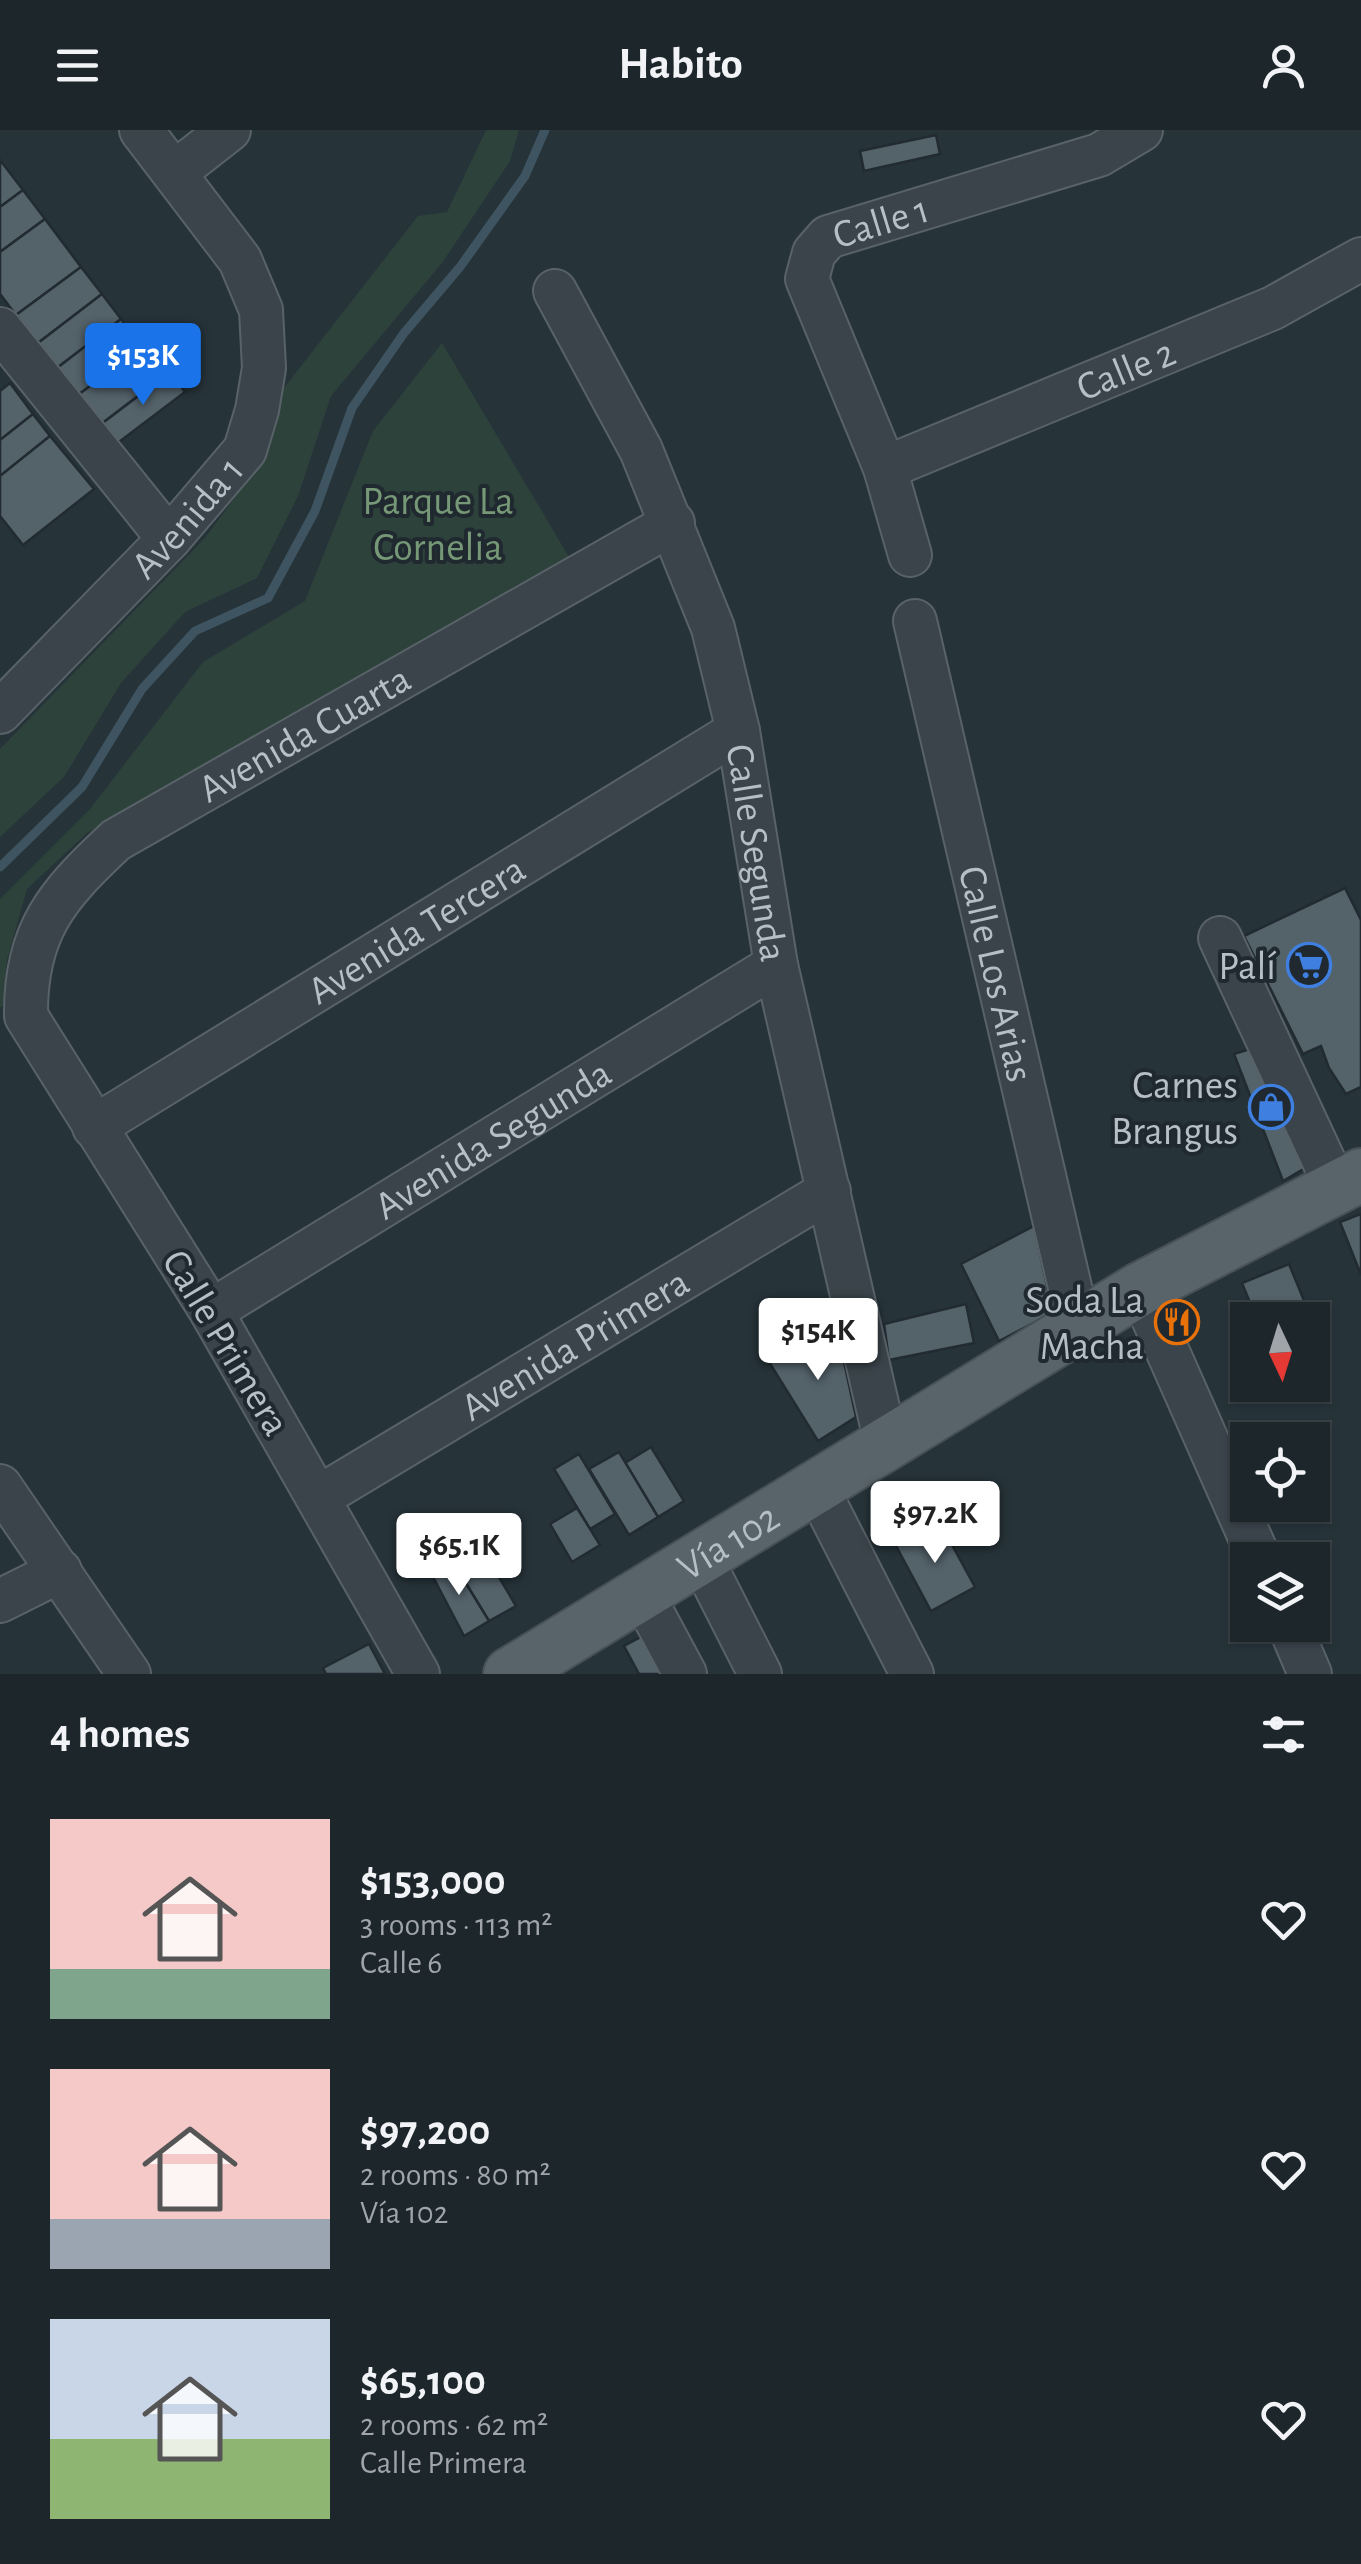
<!DOCTYPE html>
<html lang="en">
<head>
<meta charset="utf-8">
<style>
  :root { --surface:#1c262b; --page:#252e33; --text:#f1f3f6; --muted:#a0a5a9; --line:#3a4347; --accent:#1a73e8 }
  body { margin:0; font-family:"Alegreya Sans",sans-serif; background:var(--page); color:var(--text); height:100vh; display:flex; flex-direction:column; font-size:38px; white-space:nowrap }
  * { box-sizing:border-box; margin:0 }
  p { font-size:32px; color:var(--muted) }
  .icon { flex:none; width:55px; height:55px; fill:none; stroke:currentColor; stroke-width:2; stroke-linecap:round; stroke-linejoin:round }
  .map { position:relative; height:1544px; overflow:hidden }
  .panel { display:flex; flex-direction:column; background:var(--surface); flex:1 }
  .panel>* { flex:none }
  .needle { width:65px; rotate:176deg }
  .fabs { position:absolute; left:1230px; top:1172px; display:grid; gap:20px }
  .fabs a { display:grid; place-items:center; width:100px; height:100px; border-radius:0px; background:var(--surface); box-shadow:0 2px 8px #0004,0 0 0 2px var(--line); font-size:50px }
  .price { position:absolute; translate:-50% -85px; padding:0 22px; border-radius:10px; background:#fff; color:#222; font-size:32px; line-height:65px; filter:drop-shadow(0 2px 5px #0008) }
  .price::after { content:''; position:absolute; left:50%; top:60px; width:30px; height:22px; margin-left:-15px; background:inherit; clip-path:polygon(0 0,100% 0,50% 100%) }
  .price.current { background:var(--accent); color:#fff }
  ul { padding:0; list-style:none }
  li { display:flex; align-items:center; gap:30px; height:250px; padding:0 50px }
  li span { display:grid; place-items:center; flex:none; width:280px; height:200px; border-radius:0px; color:#555 }
  li>.icon { margin-inline-start:auto }
  span .icon { width:120px; height:120px; fill:#fffc; stroke-width:1 }
  li b { font-size:42px }
  h2 { display:flex; justify-content:space-between; align-items:center; height:120px; padding:0 50px; font-size:42px }
  header { display:flex; justify-content:space-between; align-items:center; height:130px; padding:0 50px; background:var(--surface); font-size:45px; font-weight:700 }
  .map>svg:first-child { display:block }
  .green { fill:#2e423c }
  .lines { fill:none; stroke-linecap:round; stroke-linejoin:round }
  .stream { stroke:#3e5460; stroke-width:9 }
  .building { fill:#54626a; stroke:#212b31; stroke-width:2.5 }
  .minor-casing { stroke:#586268; stroke-width:46 }
  .major-casing { stroke:#465056; stroke-width:56 }
  .minor { stroke:#3a444a; stroke-width:42 }
  .major { stroke:#58646a; stroke-width:52 }
  .labels { text-anchor:middle; stroke-width:8; stroke-linejoin:round; paint-order:stroke }
  .street-label { font-size:40px; fill:#b5bfc5; stroke:#1f292f }
  .park-label { font-size:40px; fill:#769876; stroke:#1f292f }
  .poi-label { font-size:40px; fill:#b5bfc5; stroke:#1f292f; text-anchor:end }
</style>
</head>
<body>
<header><svg class="icon" aria-label="menu" viewBox="0 0 24 24"><path d="M4 6h16M4 12h16M4 18h16"/></svg>Habito<svg class="icon" aria-label="person" viewBox="0 0 24 24"><circle cx="12" cy="8" r="4"/><path d="M4 21q1-7 8-7t8 7"/></svg></header>
<div class="map">
<svg width="1361" height="1544" viewBox="0 0 1361 1544">
  <rect width="100%" height="100%" fill="#263339"/>
  <g class="green">
    <path d="M486 0H519L510 31 442 133 331 266 298 366 257 448 185 482 121 553 64 647 0 707V619L205 408 255 340 280 263 418 86 447 82Z"/>
    <path d="M442 213 569 427 87 703 27 759 7 830 3 876 0 878V769L90 679 203 532 305 471 373 301Z"/>
  </g>
  <g class="lines">
    <path class="stream" d="M0 737 82 657 142 559 195 501 268 468 315 381 352 278 404 203 460 137 525 46 545 0"/>
  </g>
  <g class="building">
    <path d="M936 5 940 24 864 41 860 21Z"/>
    <path d="M0 30 23 60 0 77Z"/>
    <path d="M23 60 45 89 0 122V77Z"/>
    <path d="M45 89 81 137 16 185 0 164V122Z"/>
    <path d="M81 137 102 164 38 213 16 185Z"/>
    <path d="M102 164 121 189 57 238 38 213Z"/>
    <path d="M121 189 142 217 78 265 57 238Z"/>
    <path d="M142 217 164 246 100 295 78 265Z"/>
    <path d="M170 242 185 262 115 315 100 295Z"/>
    <path d="M10 253 33 284 0 310V261Z"/>
    <path d="M33 284 50 306 0 346V310Z"/>
    <path d="M50 306 94 359 23 415 0 386V346Z"/>
    <path d="M1345 758 1361 790V957L1346 964 1329 938 1321 916 1303 924 1244 806Z"/>
    <path d="M1256 917 1317 1031 1283 1051 1234 924Z"/>
    <path d="M1361 1084V1145L1340 1092Z"/>
    <path d="M1034 1096 1053 1183 999 1211 961 1134Z"/>
    <path d="M1289 1134 1312 1190H1257L1242 1153Z"/>
    <path d="M966 1174 974 1213 889 1230 884 1194Z"/>
    <path d="M836 1195 856 1287 818 1311 769 1232Z"/>
    <path d="M651 1317 684 1371 658 1387 625 1333Z"/>
    <path d="M619 1322 658 1387 629 1405 589 1339Z"/>
    <path d="M579 1324 615 1384 590 1399 554 1339Z"/>
    <path d="M577 1378 600 1415 572 1432 550 1394Z"/>
    <path d="M939 1391 975 1457 931 1481 895 1414Z"/>
    <path d="M477 1410 516 1476 489 1491 451 1429Z"/>
    <path d="M451 1429 489 1491 464 1506 431 1443Z"/>
    <path d="M650 1502 672 1544H639L624 1516Z"/>
    <path d="M369 1514 385 1544H326L323 1538Z"/>
  </g>
  <g class="lines">
    <defs>
      <g id="minor">
        <path d="M174 43 229 0"/>
        <path id="s1" d="M555 161 641 320 713 498 738 601 776 835 886 1313"/>
        <path d="M0 199 169 409"/>
        <path id="s2" d="M885 338 1273 178 1361 129"/>
        <path id="s3" d="M910 425 885 338 807 149 814 123 828 107 1099 25 1141 0"/>
        <path id="s4" d="M915 491 1079 1196"/>
        <path id="s5" d="M0 582 169 409 245 320 257 280 264 238 261 180 240 130 141 0"/>
        <path d="M1220 808 1336 1057"/>
        <path id="s6" d="M94 997 738 601"/>
        <path d="M1140 1159 1260 1430"/>
        <path id="s7" d="M211 1181 776 835"/>
        <path d="M0 1356 129 1544"/>
        <path d="M817 1358 912 1544"/>
        <path id="s8" d="M319 1367 829 1061"/>
        <path d="M701 1428 760 1544"/>
        <path d="M642 1464 685 1544"/>
        <path d="M0 1471 60 1441"/>
        <path d="M1289 1495 1310 1544"/>
        <path id="s9" d="M418 1544 211 1181 26 886C25 801 57 765 116 710L673 393"/>
      </g>
      <g id="major">
        <path id="s10" d="M510 1544 1140 1159 1361 1045"/>
      </g>
    </defs>
    <use href="#minor" class="minor-casing"/>
    <use href="#major" class="major-casing"/>
    <use href="#minor" class="minor"/>
    <use href="#major" class="major"/>
  </g>
  <defs>
    <symbol id="supermarket-ring" viewBox="-11 -11 22 22"><circle r="9.5" fill="#1f292f" stroke="#3f7fe0" stroke-width="1.5"/><path d="M-6-5.5h2.5l.6 2H6L4.5 2H-2.5L-4.4-4H-6ZM-1.5 3.2a1.3 1.3 0 1 0 .1 0ZM3 3.2a1.3 1.3 0 1 0 .1 0Z" fill="#3f7fe0"/></symbol>
    <symbol id="shop-ring" viewBox="-11 -11 22 22"><circle r="9.5" fill="#1f292f" stroke="#3f7fe0" stroke-width="1.5"/><path d="M-5-2.5h2.3a2.7 3.5 0 0 1 5.4 0H5L5.5 6h-11ZM-1.5-2.5h3a1.5 2.3 0 0 0-3 0Z" fill="#3f7fe0"/></symbol>
    <symbol id="restaurant-ring" viewBox="-11 -11 22 22"><circle r="9.5" fill="#1f292f" stroke="#e8710a" stroke-width="1.5"/><path d="M-5-6h1v4h1v-4h1v4h1v-4h1v5L-1.5 .5V6h-2V.5L-5-1ZM5-6V6H3V1.5H1.5Q1.5-4 5-6Z" fill="#e8710a"/></symbol>
  </defs>
  <g fill-rule="evenodd">
    <use href="#supermarket-ring" x="1284" y="810" width="50" height="50"/>
    <use href="#shop-ring" x="1246" y="952" width="50" height="50"/>
    <use href="#restaurant-ring" x="1152" y="1167" width="50" height="50"/>
  </g>
  <g class="labels">
    <g class="street-label">
      <text dy="14" stroke="none"><textPath href="#s3" startOffset="398">Calle 1</textPath></text>
      <text dy="14" stroke="none"><textPath href="#s2" startOffset="260">Calle 2</textPath></text>
      <text dy="14" stroke="none"><textPath href="#s5" startOffset="270">Avenida 1</textPath></text>
      <text dy="14" stroke="none"><textPath href="#s9" startOffset="1188">Avenida Cuarta</textPath></text>
      <text dy="14" stroke="none"><textPath href="#s1" startOffset="602">Calle Segunda</textPath></text>
      <text dy="14" stroke="none"><textPath href="#s6" startOffset="378">Avenida Tercera</textPath></text>
      <text dy="14" stroke="none"><textPath href="#s4" startOffset="362">Calle Los Arias</textPath></text>
      <text dy="14" stroke="none"><textPath href="#s7" startOffset="330">Avenida Segunda</textPath></text>
      <text transform="translate(227 1212) rotate(59)" y="14">Calle Primera</text>
      <text dy="14" stroke="none"><textPath href="#s8" startOffset="298">Avenida Primera</textPath></text>
      <text dy="14" stroke="none"><textPath href="#s10" startOffset="255">Vía 102</textPath></text>
    </g>
    <g class="park-label">
      <text x="438" y="384">Parque La<tspan x="438" dy="46">Cornelia</tspan></text>
    </g>
    <g class="poi-label">
      <text x="1276" y="849">Palí</text>
      <text x="1238" y="968">Carnes<tspan x="1238" dy="46">Brangus</tspan></text>
      <text x="1144" y="1183">Soda La<tspan x="1144" dy="46">Macha</tspan></text>
    </g>
  </g>
</svg>
<div class="fabs">
<a><svg class="needle" viewBox="-14 -14 28 28"><path d="M0-13l5 13h-10z" fill="#e53935"/><path d="M0 13l5-13h-10z" fill="#a0a5a9"/></svg></a>
<a><svg class="icon" aria-label="locate" viewBox="0 0 24 24"><circle cx="12" cy="12" r="6"/><path d="M12 2v4M12 18v4M2 12h4M18 12h4"/></svg></a>
<a><svg class="icon" aria-label="layers" viewBox="0 0 24 24"><path d="M12 4l9 5-9 5-9-5zM3 14l9 5 9-5"/></svg></a>
</div>
<b class="price current" style="left:143px;top:278px">$153K</b>
<b class="price" style="left:818px;top:1253px">$154K</b>
<b class="price" style="left:935px;top:1436px">$97.2K</b>
<b class="price" style="left:459px;top:1468px">$65.1K</b>
</div>
<section class="panel">
<h2>4 homes<svg class="icon" aria-label="filters" viewBox="0 0 24 24"><path d="M4 7h16M4 17h16"/><circle cx="9" cy="7" r="2"/><circle cx="15" cy="17" r="2"/></svg></h2>
<ul>
<li><span style="background:linear-gradient(#f6c9c9 75%,#7fa58c 0)"><svg class="icon" aria-label="home" viewBox="0 0 24 24"><path d="M3 11l9-7 9 7M6 9v11h12V9"/></svg></span><div><b>$153,000</b><p>3 rooms · 113 m²</p><p>Calle 6</p></div><svg class="icon" aria-label="heart" viewBox="0 0 24 24"><path d="M12 20l-8-8c-3-5 5-10 8-4 3-6 11-1 8 4z"/></svg></li>
<li><span style="background:linear-gradient(#f6c9c9 75%,#9aa5b1 0)"><svg class="icon" aria-label="home" viewBox="0 0 24 24"><path d="M3 11l9-7 9 7M6 9v11h12V9"/></svg></span><div><b>$97,200</b><p>2 rooms · 80 m²</p><p>Vía 102</p></div><svg class="icon" aria-label="heart" viewBox="0 0 24 24"><path d="M12 20l-8-8c-3-5 5-10 8-4 3-6 11-1 8 4z"/></svg></li>
<li><span style="background:linear-gradient(#c9d6e8 60%,#8fb573 0)"><svg class="icon" aria-label="home" viewBox="0 0 24 24"><path d="M3 11l9-7 9 7M6 9v11h12V9"/></svg></span><div><b>$65,100</b><p>2 rooms · 62 m²</p><p>Calle Primera</p></div><svg class="icon" aria-label="heart" viewBox="0 0 24 24"><path d="M12 20l-8-8c-3-5 5-10 8-4 3-6 11-1 8 4z"/></svg></li>
</ul>
</section>
</body>
</html>
